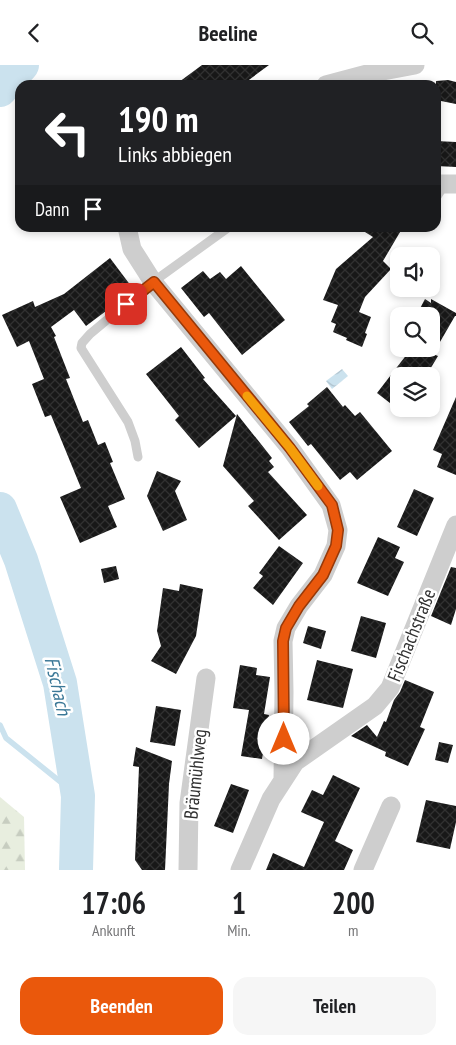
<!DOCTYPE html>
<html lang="de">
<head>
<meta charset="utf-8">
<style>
	:root { --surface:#fff; --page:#f6f6f6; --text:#202124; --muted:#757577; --accent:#ea580c }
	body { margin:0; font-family:"PT Sans Narrow",sans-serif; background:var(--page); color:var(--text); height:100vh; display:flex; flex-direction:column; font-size:19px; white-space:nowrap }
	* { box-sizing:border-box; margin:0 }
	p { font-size:16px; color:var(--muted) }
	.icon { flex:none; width:28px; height:28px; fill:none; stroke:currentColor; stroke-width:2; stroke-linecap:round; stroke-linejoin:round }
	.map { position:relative; height:805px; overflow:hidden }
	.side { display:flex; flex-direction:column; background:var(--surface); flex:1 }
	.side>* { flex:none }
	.hud { position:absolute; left:15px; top:15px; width:426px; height:152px; border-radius:15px; box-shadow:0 2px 8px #0003; background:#202124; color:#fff; overflow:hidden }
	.fabs { position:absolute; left:390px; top:182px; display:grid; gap:10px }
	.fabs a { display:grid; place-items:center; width:50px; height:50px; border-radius:10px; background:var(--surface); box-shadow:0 2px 8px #0003; font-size:25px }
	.pin { position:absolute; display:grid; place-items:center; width:42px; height:42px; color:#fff; margin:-21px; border-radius:10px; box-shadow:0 2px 8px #0006 }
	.me { position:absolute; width:55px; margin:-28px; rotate:0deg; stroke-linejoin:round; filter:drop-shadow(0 0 4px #0008) }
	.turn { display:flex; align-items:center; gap:18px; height:105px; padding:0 20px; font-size:22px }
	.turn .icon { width:65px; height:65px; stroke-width:2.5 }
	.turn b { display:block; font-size:35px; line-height:42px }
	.then { display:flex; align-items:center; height:48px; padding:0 20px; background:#0003; gap:10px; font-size:19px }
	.eta { display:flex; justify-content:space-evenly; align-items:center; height:85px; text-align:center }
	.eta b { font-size:30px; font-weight:700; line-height:35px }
	.button { display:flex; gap:10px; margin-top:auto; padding:10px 20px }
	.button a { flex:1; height:58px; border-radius:15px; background:var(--accent); color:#fff; font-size:20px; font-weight:700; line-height:58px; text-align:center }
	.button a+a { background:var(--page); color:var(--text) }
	header { display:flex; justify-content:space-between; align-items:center; height:65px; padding:0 20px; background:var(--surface); font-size:22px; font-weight:700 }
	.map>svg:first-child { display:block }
	.forest { fill:url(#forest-firs) }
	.water { fill:url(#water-waves) }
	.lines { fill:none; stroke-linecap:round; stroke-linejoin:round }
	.stream { stroke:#cbe2ee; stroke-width:5.5 }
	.river { stroke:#cbe2ee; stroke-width:34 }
	.building { fill:url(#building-cross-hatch) }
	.lane { stroke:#cecece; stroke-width:9 }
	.street { stroke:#cecece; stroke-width:19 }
	.route-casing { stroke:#983908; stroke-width:12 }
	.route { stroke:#ea580c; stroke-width:9 }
	.slow { stroke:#f59e0b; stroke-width:9 }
	.labels { text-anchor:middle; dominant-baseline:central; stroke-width:5; stroke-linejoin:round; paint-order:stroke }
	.street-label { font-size:19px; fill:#313131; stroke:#fff }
	.water-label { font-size:20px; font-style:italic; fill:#3b7897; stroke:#fff }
</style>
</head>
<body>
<header><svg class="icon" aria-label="back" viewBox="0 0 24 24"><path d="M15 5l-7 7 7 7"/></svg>Beeline<svg class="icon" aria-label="search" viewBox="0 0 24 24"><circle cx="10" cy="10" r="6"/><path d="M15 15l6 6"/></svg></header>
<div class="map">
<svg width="456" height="805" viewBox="0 0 456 805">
	<defs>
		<pattern id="forest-firs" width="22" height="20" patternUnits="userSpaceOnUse" patternTransform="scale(1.25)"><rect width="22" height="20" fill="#e8eedf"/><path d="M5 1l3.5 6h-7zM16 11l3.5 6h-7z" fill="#c7cdc0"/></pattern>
		<pattern id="water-waves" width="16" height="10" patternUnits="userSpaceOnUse" patternTransform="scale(1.25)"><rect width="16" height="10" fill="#cbe2ee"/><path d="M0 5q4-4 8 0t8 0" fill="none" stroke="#afc2cd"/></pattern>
		<pattern id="building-cross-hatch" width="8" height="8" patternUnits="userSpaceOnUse" patternTransform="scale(1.25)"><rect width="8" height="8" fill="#181818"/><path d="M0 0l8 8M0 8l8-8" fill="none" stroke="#313131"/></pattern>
	</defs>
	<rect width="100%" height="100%" fill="#fff"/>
	<!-- forest -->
	<path class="forest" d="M0 732 24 752 25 805H0Z"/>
	<!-- water -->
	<path class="water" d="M342 304 348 311 332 324 326 316Z"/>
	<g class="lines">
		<!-- stream -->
		<path class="stream" d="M0 660 6 673 78 731"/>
		<!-- river -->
		<path class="river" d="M0 25 22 0
			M0 444 21 495 60 618 78 731 76 805"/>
	</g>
	<!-- building -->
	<path class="building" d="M202 0H269L242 20H175Z
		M448 15 456 17V39L436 35V16Z
		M436 76 456 77V102L436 101Z
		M357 162H403L383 196 391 204 365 232 359 247 371 252 365 268 367 269 362 282 346 275 347 273 333 267 336 259 331 257 338 240 323 235 336 204 373 172Z
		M110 193 134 225 86 261 74 245 51 262 56 271 54 272 70 313 66 314 83 357 88 355 98 380 105 377 113 397 110 398 125 434 108 441 117 462 80 478 60 432 81 423 51 350 45 352 32 319 44 314 29 276 17 282 2 250 33 236 35 242 64 229Z
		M241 201 285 255 242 290 209 248 204 252 181 223 203 206 210 214 220 207 226 214Z
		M425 234 431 238V234L456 248V251H455L433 289 438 291 426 311H399V345L377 328 411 284H431V251H416Z
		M181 282 205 313 203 314 236 351 199 383 175 355 179 351 146 309Z
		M327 322 343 342 345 340 355 351 360 347 392 386 357 415 350 407 340 415 311 379 308 381 289 357 309 341 307 339Z
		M456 332V410L437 402 442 389 433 385Z
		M237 349 272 393 269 396 274 402 268 407 307 450 279 475 248 441 254 436 223 401Z
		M157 406 181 416 175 426 187 455 163 466 147 431Z
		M414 424 434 433 417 471 397 462Z
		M378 472 400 482 395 493 404 497 388 531 357 518Z
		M279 481 303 498 273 540 253 523 263 511 259 508Z
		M116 501 119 514 104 518 101 504Z
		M451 502 456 503V544L451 560 431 551Z
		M180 519 203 524 196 571 176 609 151 596 161 581 157 566 163 523 179 526Z
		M361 551 386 558 376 593 351 586Z
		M308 561 326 566 321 584 303 578Z
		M317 595 353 604 343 643 307 635Z
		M240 600 257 603 256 610 270 612 264 649 269 650 262 694 241 691 249 645 233 643Z
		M405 615 434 627 420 662 425 664 408 701 385 691 386 687 351 671 367 660 377 672 384 656 386 657 394 635 400 627Z
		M156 641 181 645 175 681 150 677Z
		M439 677 453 680 448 698 435 695Z
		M136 682 172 696 169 719 165 805H142L135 795 139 702 133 701Z
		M333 710 360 723 335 776 353 785 344 805H266L273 788 304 802 324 757 301 747 312 725 323 730Z
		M231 719 249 725 233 768 214 761Z
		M426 735 456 741V757L450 784 416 777Z"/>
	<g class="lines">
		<!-- lane -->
		<path class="lane" d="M436 133 445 119
			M138 392 135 376 128 357 81 283 82 278 90 269 126 239 153 217 229 162"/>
		<!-- street -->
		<path class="street" d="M326 20 367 9 415 0
			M436 119H456
			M127 162 132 184 153 217 290 383 331 440 338 465 336 481 323 510 299 541 286 563 283 576 284 627 283 715
			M188 805 189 738 206 613
			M240 805 271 734 295 697 375 641 390 623 456 460
			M363 805 391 741"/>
	</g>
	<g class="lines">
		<defs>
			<path id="route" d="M126 239 154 217 290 383 332 440 338 465 336 481 323 510 299 541 286 563 283 576 284 674"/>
		</defs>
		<!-- route casing -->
		<use href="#route" class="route-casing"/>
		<!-- route -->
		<use href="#route" class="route"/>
		<!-- slow -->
		<path class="slow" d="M247 331 290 383 318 421"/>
	</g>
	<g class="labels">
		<!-- street labels -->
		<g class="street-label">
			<text transform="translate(411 570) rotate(-68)">Fischachstraße</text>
			<text transform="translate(195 709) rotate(-84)">Bräumühlweg</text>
		</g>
		<!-- water labels -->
		<g class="water-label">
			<text transform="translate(58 621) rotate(77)">Fischach</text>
		</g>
	</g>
</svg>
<div class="fabs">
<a><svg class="icon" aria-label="sound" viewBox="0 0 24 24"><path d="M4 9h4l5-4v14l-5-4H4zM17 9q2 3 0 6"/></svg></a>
<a><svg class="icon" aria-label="search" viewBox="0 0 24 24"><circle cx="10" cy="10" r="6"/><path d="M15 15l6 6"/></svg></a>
<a><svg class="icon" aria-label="layers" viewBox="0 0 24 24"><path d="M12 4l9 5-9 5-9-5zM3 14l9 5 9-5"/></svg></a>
</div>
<div class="pin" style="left:126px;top:239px;background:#d93025"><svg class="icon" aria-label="arrive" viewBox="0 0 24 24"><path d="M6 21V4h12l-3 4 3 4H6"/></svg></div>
<svg class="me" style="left:284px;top:674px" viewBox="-20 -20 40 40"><circle r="19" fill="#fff"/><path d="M0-13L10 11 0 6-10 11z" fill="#ea580c"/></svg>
<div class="hud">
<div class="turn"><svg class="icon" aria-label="left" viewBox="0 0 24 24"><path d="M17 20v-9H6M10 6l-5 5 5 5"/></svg><div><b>190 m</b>Links abbiegen</div></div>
<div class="then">Dann<svg class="icon" aria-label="arrive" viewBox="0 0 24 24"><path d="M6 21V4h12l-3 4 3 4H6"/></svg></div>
</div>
</div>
<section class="side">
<div class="eta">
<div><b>17:06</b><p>Ankunft</p></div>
<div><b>1</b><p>Min.</p></div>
<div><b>200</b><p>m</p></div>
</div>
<div class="button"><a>Beenden</a><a>Teilen</a></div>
</section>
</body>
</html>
